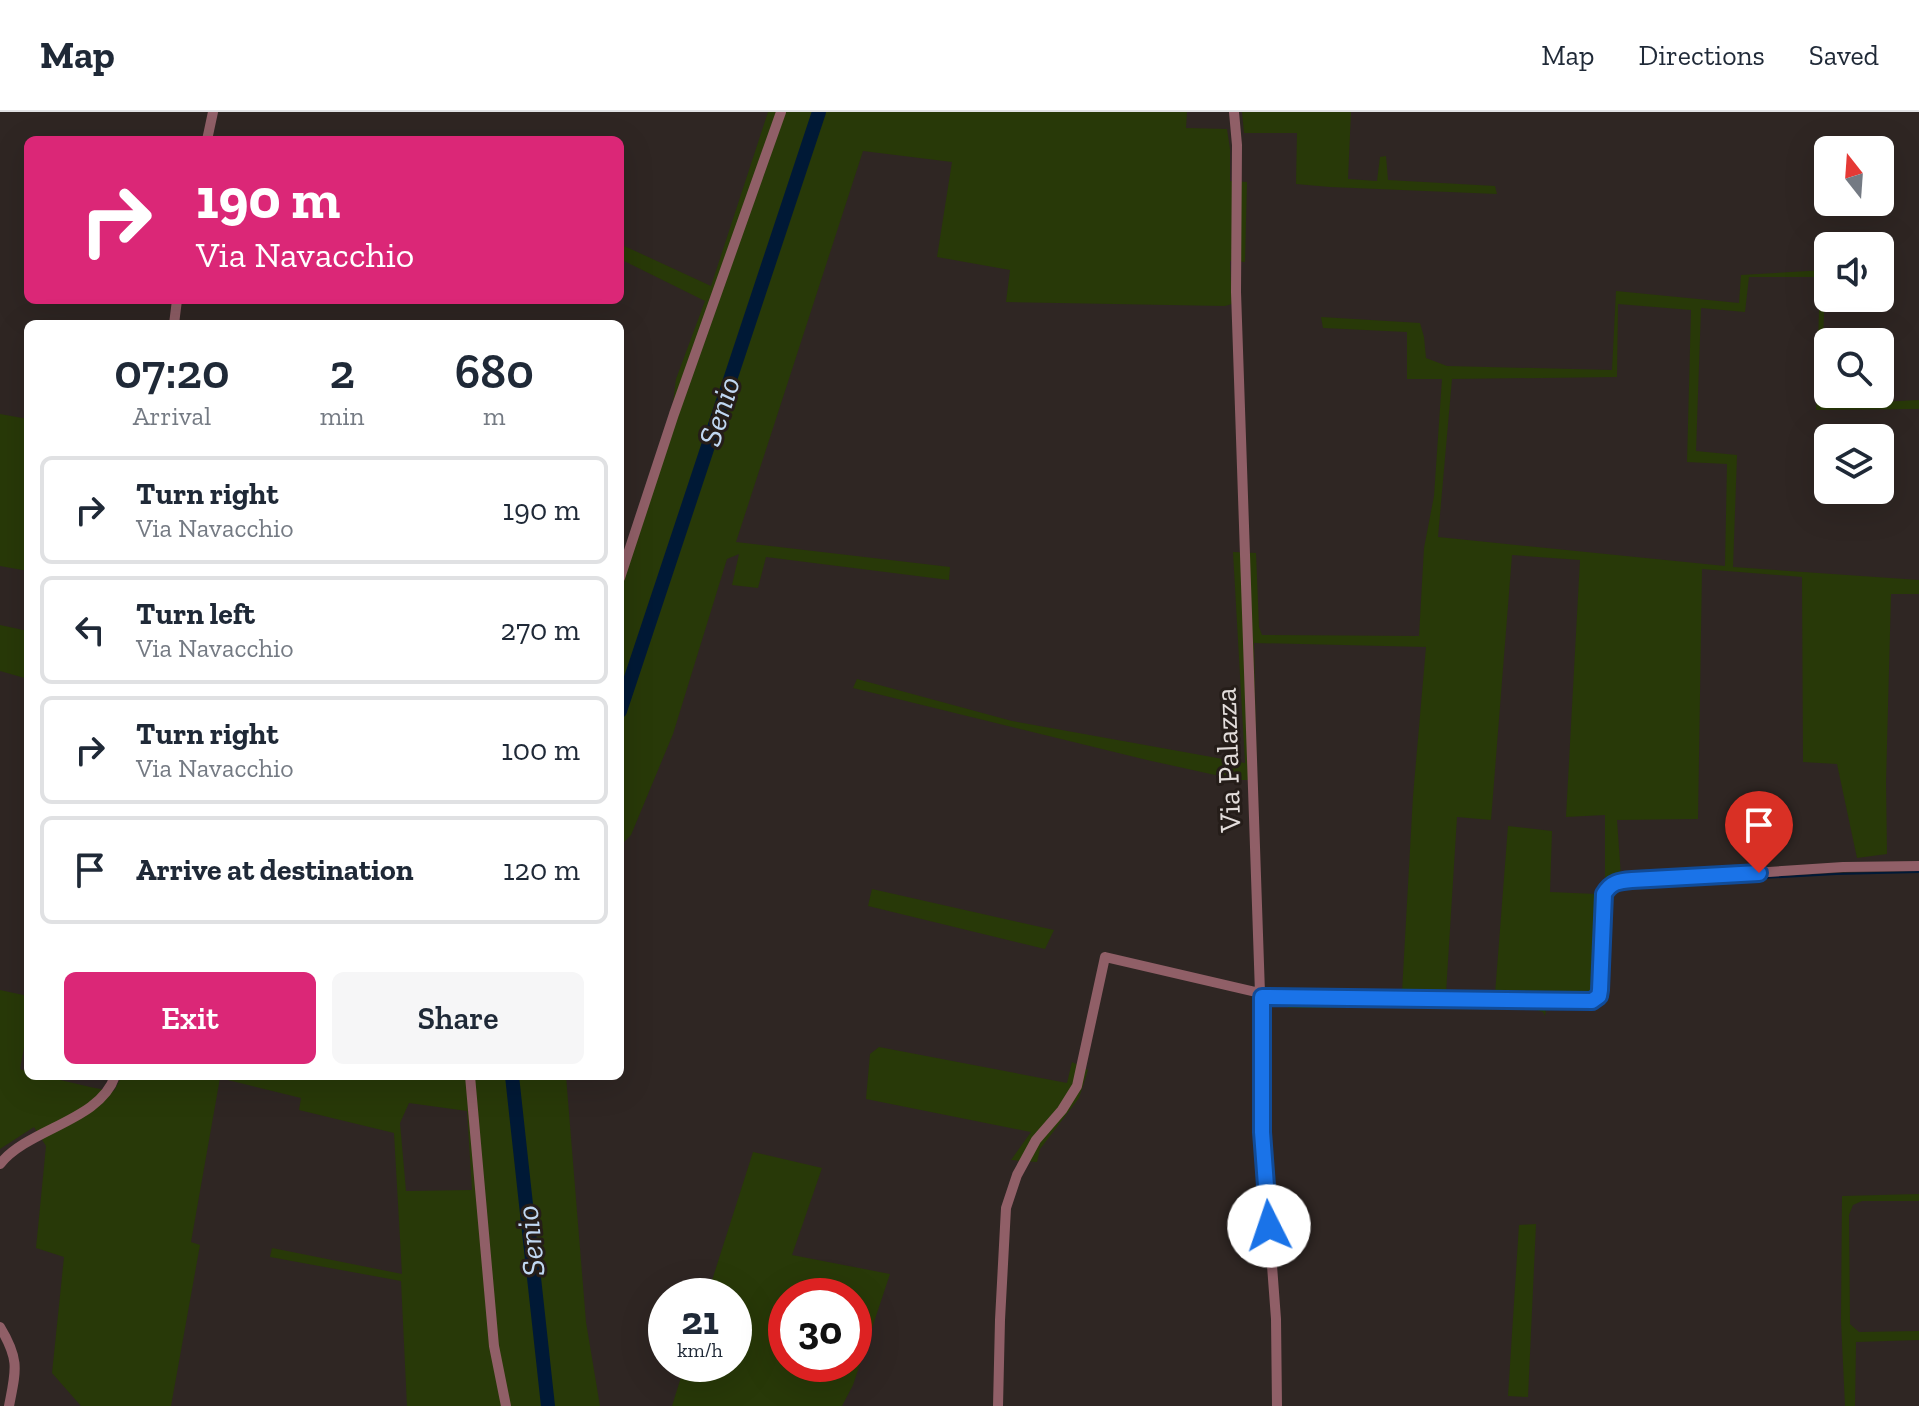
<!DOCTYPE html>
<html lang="en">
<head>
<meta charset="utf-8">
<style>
	:root { --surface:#fff; --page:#f6f6f7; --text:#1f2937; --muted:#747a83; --line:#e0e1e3; --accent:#db2777 }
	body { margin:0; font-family:"Zilla Slab",serif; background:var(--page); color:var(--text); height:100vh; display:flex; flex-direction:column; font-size:30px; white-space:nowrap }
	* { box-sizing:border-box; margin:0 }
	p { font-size:26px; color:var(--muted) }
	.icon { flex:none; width:44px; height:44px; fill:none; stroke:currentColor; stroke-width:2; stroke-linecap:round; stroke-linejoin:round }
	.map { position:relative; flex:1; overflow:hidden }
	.side { position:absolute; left:24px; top:208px; width:600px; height:760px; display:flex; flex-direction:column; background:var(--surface); border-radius:12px; box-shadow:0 8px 32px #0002 }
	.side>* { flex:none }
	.top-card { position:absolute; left:24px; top:24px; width:600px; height:168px; border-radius:12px; box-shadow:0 8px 32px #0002; background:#db2777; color:#fff; overflow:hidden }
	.needle { width:52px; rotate:343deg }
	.buttons { position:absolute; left:1814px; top:24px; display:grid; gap:16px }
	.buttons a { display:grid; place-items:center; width:80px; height:80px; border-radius:12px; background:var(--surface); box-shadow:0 8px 32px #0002; font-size:40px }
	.speed { position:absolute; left:648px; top:1166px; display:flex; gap:16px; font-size:40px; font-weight:700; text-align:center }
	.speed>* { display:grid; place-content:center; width:104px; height:104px; border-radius:50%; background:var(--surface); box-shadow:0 8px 32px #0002; line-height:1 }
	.speed small { font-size:20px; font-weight:400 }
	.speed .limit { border:12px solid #d22; background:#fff; color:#111 }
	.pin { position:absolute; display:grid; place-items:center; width:68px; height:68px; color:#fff; margin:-82px -34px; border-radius:50% 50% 50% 0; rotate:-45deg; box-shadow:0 0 8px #0007 }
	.pin .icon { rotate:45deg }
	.me { position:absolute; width:88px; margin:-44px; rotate:356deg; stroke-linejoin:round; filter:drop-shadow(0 0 6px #0008) }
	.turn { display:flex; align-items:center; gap:28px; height:168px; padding:0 40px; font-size:36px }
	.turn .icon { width:104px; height:104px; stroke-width:2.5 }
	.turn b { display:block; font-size:56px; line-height:68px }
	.eta { display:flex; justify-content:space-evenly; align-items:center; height:136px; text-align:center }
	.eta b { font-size:48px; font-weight:600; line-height:56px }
	.button { display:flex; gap:16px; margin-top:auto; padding:16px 40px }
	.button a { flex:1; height:92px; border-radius:12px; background:var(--accent); color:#fff; font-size:32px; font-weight:600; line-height:92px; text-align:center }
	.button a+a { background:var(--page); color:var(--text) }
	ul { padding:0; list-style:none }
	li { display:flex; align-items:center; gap:24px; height:108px; margin:0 16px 12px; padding:0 24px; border:4px solid var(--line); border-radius:12px }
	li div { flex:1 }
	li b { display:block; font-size:30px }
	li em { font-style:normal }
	header { display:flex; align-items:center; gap:48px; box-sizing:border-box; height:112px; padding:0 40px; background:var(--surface); border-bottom:2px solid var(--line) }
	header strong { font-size:38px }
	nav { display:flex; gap:44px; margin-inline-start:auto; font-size:28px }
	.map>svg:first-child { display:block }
	.green { fill:#283908; fill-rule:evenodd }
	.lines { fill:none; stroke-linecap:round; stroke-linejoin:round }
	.stream { stroke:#001936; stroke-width:2 }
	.river { stroke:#001936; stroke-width:14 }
	.minor { stroke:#905f67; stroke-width:10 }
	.route-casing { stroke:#114b97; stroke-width:20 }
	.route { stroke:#1a73e8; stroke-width:14 }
	.labels { text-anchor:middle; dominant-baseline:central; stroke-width:6; stroke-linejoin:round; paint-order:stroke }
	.street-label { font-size:30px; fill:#e3dddb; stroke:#251d19 }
	.water-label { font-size:32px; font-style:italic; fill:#c0d7f2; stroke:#251d19 }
</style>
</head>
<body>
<header>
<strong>Map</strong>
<nav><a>Map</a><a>Directions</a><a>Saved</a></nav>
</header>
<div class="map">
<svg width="1919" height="1294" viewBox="0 0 1919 1294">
	<rect width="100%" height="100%" fill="#2f2623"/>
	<!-- green -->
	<path class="green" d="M768 0H1187L1186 16 1227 17 1230 37V69L1247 70 1245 150 1230 149 1232 192 1225 194 1006 190 1010 158 937 145 952 50 863 39 736 430 950 455 949 468 766 445 758 476 732 473 739 442 727 447 673 622 631 723 620 734V460L672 299 676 267 705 189 620 147V132L711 174Z
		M1242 0H1351L1348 67 1377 69 1380 45 1386 44 1388 68 1495 74 1497 82 1330 75 1296 72 1297 21H1244Z
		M1826 158 1820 293 1919 288V297L1816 298 1820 165H1749L1745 200 1701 196 1696 339 1737 343 1733 455 1919 468V482H1891L1886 670 1887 742 1857 746 1837 652 1803 650 1802 465 1702 457 1698 707 1617 708 1621 764 1605 767V703L1566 705 1580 448 1512 443 1491 708 1457 705 1446 881 1495 882 1508 714 1552 719 1550 780 1596 782 1595 874C1584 887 1564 883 1548 883L1545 904 1543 900 1534 897 1503 896H1288L1292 875 1300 880H1402L1413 684 1426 535 1254 531 1257 668H1238L1147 648 853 576 857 567 1012 609 1245 651 1233 440 1256 441 1259 515 1262 523 1419 524 1424 436 1434 384 1442 267H1407V220L1323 216 1321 205 1420 211 1424 225 1426 246 1447 254 1612 258 1616 179 1739 191 1741 163ZM1618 192 1691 198 1687 350 1727 352 1725 454 1438 425 1452 267 1617 265Z
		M0 302 28 307V459L0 454Z
		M0 513 28 519V567L0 559Z
		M872 777 1054 818 1045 837 868 794Z
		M0 878 28 884V914L20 957 28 960V964C57 964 85 976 114 979L122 964H566L586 1210 600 1294H407L401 1169 270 1145 272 1136 402 1162 394 1021 299 998 301 986 220 966 191 1130 200 1133 171 1294H81L52 1261 64 1145 36 1136 46 1034 34 1015 0 1037ZM409 991 467 999 472 1078 406 1079 400 1011Z
		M879 935 1067 971 1072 950 1088 958 1079 986 1040 1037 1037 1050 1011 1048 1031 1020 866 987 870 942Z
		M753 1040 822 1056 792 1143 890 1162 853 1273 842 1294H672L685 1252H734V1184H707ZM854 1184V1252H786V1184Z
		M1919 1082V1089H1862L1853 1093 1849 1103 1850 1212 1859 1220 1919 1219V1228L1856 1230 1855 1294H1845L1841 1208 1842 1084Z
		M1536 1112 1528 1285 1508 1284 1519 1113Z"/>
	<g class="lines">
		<!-- stream -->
		<path class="stream" d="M1673 771 1836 762 1919 760
			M1603 885 1605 884V869
			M1269 891 1412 892"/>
		<!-- river -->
		<path class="river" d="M620 599 819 0
			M512 964 548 1294"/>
		<!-- minor -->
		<path class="minor" d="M1234 0 1237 33 1236 180 1260 881 1262 885V1020L1276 1207 1277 1294
			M207 28 213 0
			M174 212 177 188
			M620 466 674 302 781 0
			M1262 885 1592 889 1599 884 1600 878 1604 782 1608 774 1615 770 1843 755 1919 754
			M470 964 494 1234 506 1294
			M0 1052C29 1016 100 1009 115 964
			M0 1215C20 1248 16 1258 9 1294
			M998 1294 1000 1208 1006 1096 1017 1063 1036 1028 1062 998 1077 974 1105 845 1260 881"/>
	</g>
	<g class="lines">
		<defs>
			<path id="route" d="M1269 1114 1262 1020V885L1592 889 1599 884 1600 878 1604 782C1611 770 1619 769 1632 768L1759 761"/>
		</defs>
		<!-- route casing -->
		<use href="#route" class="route-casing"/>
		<!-- route -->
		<use href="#route" class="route"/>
	</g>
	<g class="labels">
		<!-- street labels -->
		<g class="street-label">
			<text transform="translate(1228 648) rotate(-92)">Via Palazza</text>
		</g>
		<!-- water labels -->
		<g class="water-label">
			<text transform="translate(719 299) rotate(-72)">Senio</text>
			<text transform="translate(530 1129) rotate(-96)">Senio</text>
		</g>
	</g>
</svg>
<div class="buttons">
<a><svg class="needle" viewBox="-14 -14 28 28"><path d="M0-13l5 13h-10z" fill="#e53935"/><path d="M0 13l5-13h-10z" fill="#747a83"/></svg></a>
<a><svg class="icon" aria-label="sound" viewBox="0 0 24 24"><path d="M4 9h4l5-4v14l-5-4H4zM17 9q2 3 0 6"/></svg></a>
<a><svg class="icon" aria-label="search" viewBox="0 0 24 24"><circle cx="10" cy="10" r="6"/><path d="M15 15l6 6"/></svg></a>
<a><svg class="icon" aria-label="layers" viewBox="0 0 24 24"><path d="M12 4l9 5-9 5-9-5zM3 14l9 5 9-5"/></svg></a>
</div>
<div class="speed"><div>21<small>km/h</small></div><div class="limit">30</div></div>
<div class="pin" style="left:1759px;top:761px;background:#d93025"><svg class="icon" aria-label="arrive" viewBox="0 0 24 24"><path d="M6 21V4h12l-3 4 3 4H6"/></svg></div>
<svg class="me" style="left:1269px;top:1114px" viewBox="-20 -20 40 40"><circle r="19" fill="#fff"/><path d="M0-13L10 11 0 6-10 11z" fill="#1a73e8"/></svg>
<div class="top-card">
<div class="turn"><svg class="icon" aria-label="right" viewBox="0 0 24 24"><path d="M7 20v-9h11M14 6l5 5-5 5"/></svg><div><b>190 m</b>Via Navacchio</div></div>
</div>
<section class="side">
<div class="eta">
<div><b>07:20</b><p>Arrival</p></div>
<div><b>2</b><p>min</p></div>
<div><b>680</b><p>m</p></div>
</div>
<ul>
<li><svg class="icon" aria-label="right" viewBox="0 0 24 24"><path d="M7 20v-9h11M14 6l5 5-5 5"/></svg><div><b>Turn right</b><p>Via Navacchio</p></div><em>190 m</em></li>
<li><svg class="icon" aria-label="left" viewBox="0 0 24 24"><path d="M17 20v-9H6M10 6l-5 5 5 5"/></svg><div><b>Turn left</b><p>Via Navacchio</p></div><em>270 m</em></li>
<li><svg class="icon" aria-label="right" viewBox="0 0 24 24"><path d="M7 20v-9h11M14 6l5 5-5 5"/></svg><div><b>Turn right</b><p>Via Navacchio</p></div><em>100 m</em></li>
<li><svg class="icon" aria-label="arrive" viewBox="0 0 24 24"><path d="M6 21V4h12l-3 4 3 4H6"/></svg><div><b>Arrive at destination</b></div><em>120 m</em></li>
</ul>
<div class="button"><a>Exit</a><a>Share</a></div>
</section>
</div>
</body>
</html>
